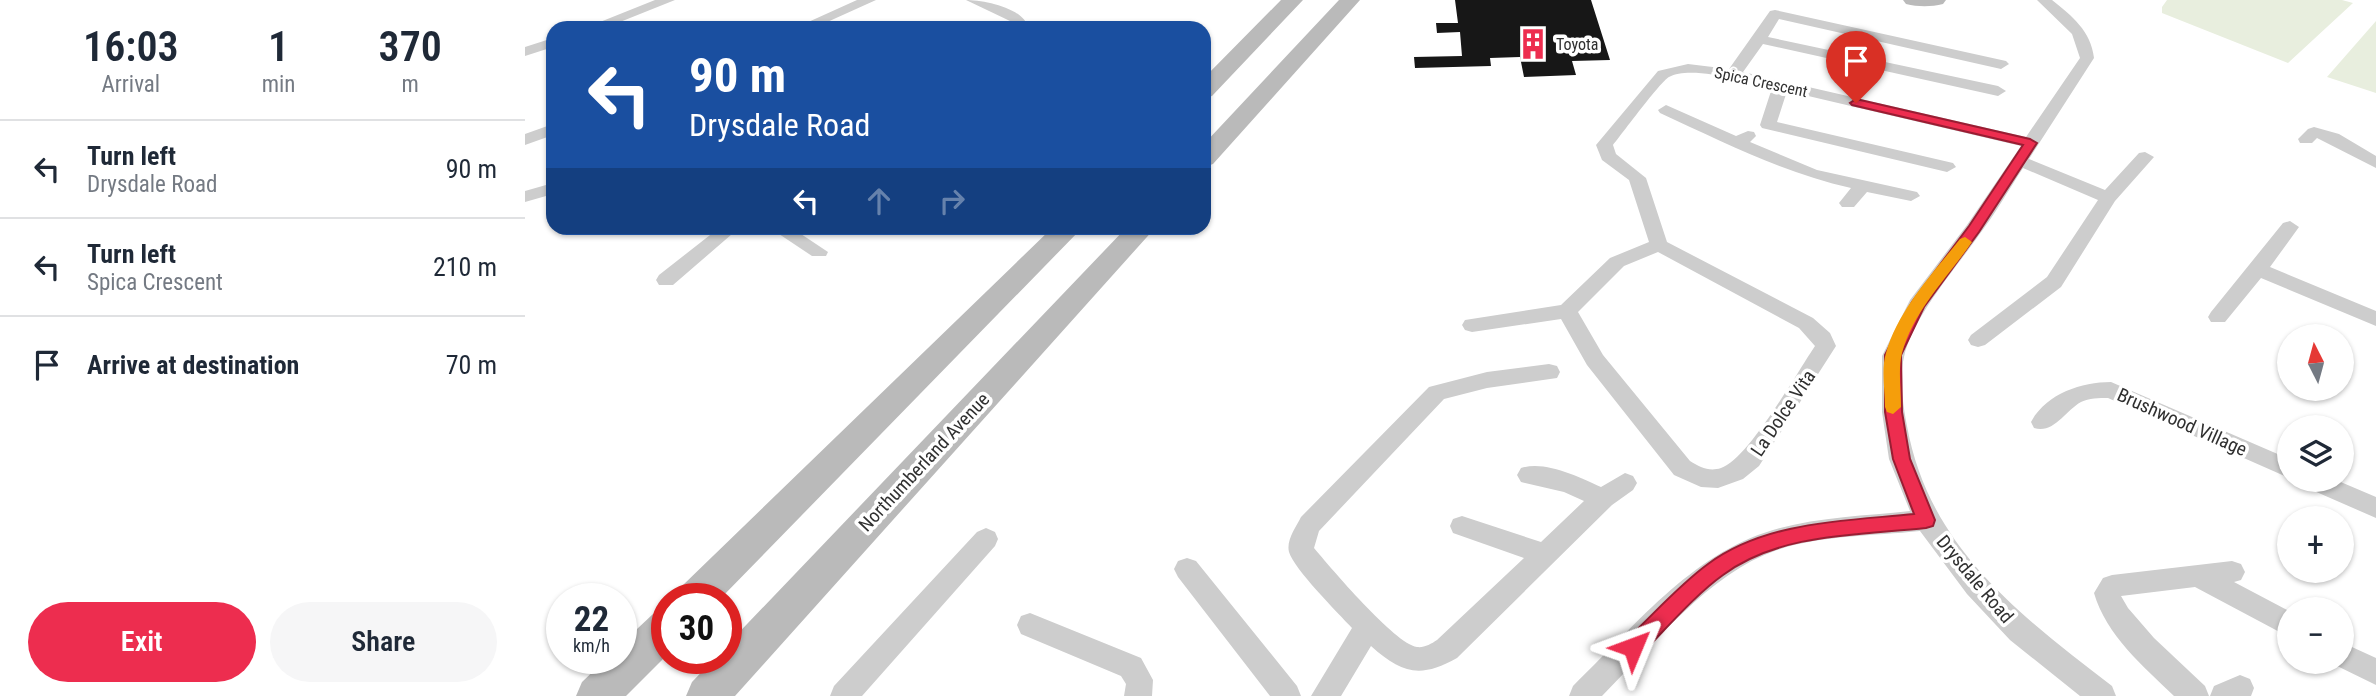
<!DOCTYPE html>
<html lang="en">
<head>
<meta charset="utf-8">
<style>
	:root { --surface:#fff; --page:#f6f6f7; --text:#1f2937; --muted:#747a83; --line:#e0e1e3; --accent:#ed2d4f }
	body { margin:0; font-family:"Roboto Condensed",sans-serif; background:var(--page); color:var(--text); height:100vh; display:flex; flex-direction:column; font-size:26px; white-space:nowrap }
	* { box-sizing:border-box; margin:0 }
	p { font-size:23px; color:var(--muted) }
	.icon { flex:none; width:38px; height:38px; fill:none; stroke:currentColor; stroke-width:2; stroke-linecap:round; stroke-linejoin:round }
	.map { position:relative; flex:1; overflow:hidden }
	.panel { display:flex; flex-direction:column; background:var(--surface); width:525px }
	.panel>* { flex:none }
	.top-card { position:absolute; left:21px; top:21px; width:665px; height:214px; border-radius:21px; box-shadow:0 2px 5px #0004; background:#1a4fa0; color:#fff; overflow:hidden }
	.needle { width:46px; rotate:354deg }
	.buttons { position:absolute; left:1752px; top:324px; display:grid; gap:14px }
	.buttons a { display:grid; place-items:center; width:77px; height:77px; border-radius:50%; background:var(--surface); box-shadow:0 2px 5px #0004; font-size:35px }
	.speed { position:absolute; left:21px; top:583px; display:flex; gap:14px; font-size:35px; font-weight:700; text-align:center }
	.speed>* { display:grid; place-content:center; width:91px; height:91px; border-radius:50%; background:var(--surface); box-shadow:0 2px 5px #0004; line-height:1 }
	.speed small { font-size:18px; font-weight:400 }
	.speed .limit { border:10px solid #d22; background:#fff; color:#111 }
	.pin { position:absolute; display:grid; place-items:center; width:60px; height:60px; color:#fff; margin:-72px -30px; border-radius:50% 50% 50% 0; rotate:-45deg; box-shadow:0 0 7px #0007 }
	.pin .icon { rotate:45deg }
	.me { position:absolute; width:77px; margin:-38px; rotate:46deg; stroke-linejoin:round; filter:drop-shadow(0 0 5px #0008) }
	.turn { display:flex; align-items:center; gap:24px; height:147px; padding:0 28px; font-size:32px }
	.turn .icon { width:91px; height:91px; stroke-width:2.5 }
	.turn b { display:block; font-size:49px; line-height:60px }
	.lanes { display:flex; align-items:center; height:66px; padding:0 28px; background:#0003; justify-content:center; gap:35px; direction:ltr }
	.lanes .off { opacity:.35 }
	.eta { display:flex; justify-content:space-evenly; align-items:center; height:119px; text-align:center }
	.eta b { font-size:42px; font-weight:600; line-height:49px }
	.button { display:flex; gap:14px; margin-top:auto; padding:14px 28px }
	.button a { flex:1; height:80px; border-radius:42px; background:var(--accent); color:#fff; font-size:28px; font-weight:600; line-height:80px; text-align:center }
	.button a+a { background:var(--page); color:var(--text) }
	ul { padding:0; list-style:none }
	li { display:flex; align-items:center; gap:21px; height:98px; padding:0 28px; border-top:2px solid var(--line) }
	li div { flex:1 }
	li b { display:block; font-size:26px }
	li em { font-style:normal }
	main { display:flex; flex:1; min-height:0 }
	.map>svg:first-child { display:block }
	.green { fill:#e8eede }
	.building { fill:#171717 }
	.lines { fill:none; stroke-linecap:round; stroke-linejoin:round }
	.street { fill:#cdcdcd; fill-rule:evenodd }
	.secondary { fill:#bababa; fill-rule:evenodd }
	.route { fill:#ed2d4f; stroke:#9a1d33; stroke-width:2 }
	.slow { fill:#f59e0b }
	.labels { text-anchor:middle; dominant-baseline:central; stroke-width:7; stroke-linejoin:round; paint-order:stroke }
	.far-poi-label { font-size:16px; fill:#303030; stroke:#fff; text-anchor:start }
	.far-street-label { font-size:16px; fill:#303030; stroke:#fff }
	.street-label { font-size:19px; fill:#303030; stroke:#fff }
</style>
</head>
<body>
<main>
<section class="panel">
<div class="eta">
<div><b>16:03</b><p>Arrival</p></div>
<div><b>1</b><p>min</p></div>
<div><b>370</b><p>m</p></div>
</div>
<ul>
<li><svg class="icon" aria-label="left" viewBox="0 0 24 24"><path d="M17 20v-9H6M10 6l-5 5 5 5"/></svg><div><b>Turn left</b><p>Drysdale Road</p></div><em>90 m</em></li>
<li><svg class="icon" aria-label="left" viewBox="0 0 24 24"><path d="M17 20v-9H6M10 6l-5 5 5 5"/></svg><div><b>Turn left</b><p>Spica Crescent</p></div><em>210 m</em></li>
<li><svg class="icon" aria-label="arrive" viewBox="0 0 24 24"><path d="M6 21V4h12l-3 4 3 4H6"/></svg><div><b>Arrive at destination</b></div><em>70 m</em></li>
</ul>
<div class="button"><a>Exit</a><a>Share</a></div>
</section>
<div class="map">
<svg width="1851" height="696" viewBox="0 0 1851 696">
	<rect width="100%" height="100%" fill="#fff"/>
	<!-- green -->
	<path class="green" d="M1642 0H1817L1828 3 1763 63 1637 13V7Z
		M1851 21V93L1802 77Z"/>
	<!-- building -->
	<path class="building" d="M930 0H1066L1085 60 1047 61 1051 75 999 77 995 57 965 58 966 66 890 68 889 57 937 56 935 32 912 33 911 23H933Z"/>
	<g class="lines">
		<!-- street -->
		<path class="street" d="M130 0H150L80 28H60Z
			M332 0H351L289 28H270Z
			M441 0C458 0 500 8 503 28H489L485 21Z
			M1512 0H1527C1547 16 1566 31 1569 58L1504 159 1580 190 1614 153 1620 152 1629 157 1590 201 1536 287 1460 345 1453 347 1446 345 1443 340 1446 335 1522 277 1573 200 1498 168C1483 191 1470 214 1454 235 1431 268 1387 318 1379 357 1374 378 1378 405 1382 426 1404 548 1495 615 1587 686L1591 696H1555L1485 640 1442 594 1395 531C1348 536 1297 535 1252 550 1184 573 1127 646 1077 696H1044L1048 686C1107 629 1166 554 1248 530 1292 517 1339 516 1385 511L1364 459 1357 412V356L1385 300 1442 225 1496 146 1262 91 1252 122 1428 163 1431 167 1422 172 1237 128 1235 125 1247 88C1223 82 1166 65 1144 77 1135 82 1097 134 1088 145L1091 154 1121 178 1142 242 1288 318 1305 333 1311 346 1234 466 1218 479 1193 488 1176 487 1149 475 1062 365 1036 319 947 332 940 330 937 325 940 320 1036 305 1085 258 1124 242 1104 180 1077 160 1071 145 1133 71 1163 64 1204 69 1245 11 1250 10 1481 61 1484 64 1476 69 1254 19 1243 37 1473 86 1481 91 1473 96 1238 44 1218 72 1501 137 1555 58 1547 34ZM1133 252 1274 328 1290 346C1273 371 1222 461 1196 468 1184 472 1175 467 1165 461L1078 355 1053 312 1099 266Z
			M28 38V47L0 56V47Z
			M1141 105 1211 136 1223 131 1229 132 1231 136 1225 142 1292 170 1392 192 1395 196 1386 201 1342 192 1329 207H1317L1314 203 1326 188C1259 173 1198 142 1135 113L1133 110Z
			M28 124V135L0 145V134Z
			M1789 127 1814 134 1851 156V168L1792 138 1787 143H1775L1773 139 1783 129Z
			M28 183V194L0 202V191Z
			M1765 221 1774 227 1745 267 1851 311V326L1736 278 1700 322H1686L1683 317 1686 312 1758 223Z
			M194 228H214L148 285H134L131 280 134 275Z
			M245 228H267L303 252 301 256H287Z
			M1024 364 1032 366 1035 372 1032 378 962 388 919 399 794 531 789 548C805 567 870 644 892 647 899 648 906 644 912 640L999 558 928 533 925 526 928 519 937 516 1016 542 1059 501 1039 492 996 482 992 475 996 468C1020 460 1054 477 1076 487L1100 473 1108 476 1112 483 1108 490 1087 505 932 658C895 679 876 673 846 646L816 696H786L827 628C813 613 769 569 764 552 761 540 771 527 776 517L904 387 962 372Z
			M1586 382 1764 459V478L1583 398C1574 398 1564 398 1556 402 1540 411 1529 434 1509 428L1506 422C1521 394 1556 382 1586 382Z
			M1776 480H1811L1851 497V518L1780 487Z
			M461 528 470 532 473 539 470 546 337 696H305L309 686 452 532Z
			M662 558 671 561 772 686 776 696H745L653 577 649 569 653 561Z
			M1707 561 1716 564 1720 572 1716 580 1709 582 1764 611V637L1670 587 1596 596 1603 608 1629 638 1680 686 1684 696H1649C1619 667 1581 635 1569 593L1578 578 1587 575Z
			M505 613 616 658 628 680 627 696H599L601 684 596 676 496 634 492 625 496 616Z
			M1816 642 1851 658V685L1806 663 1816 662Z
			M1715 675 1725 679 1729 688 1726 696H1685L1689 686Z"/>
		<!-- secondary -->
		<path class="secondary" d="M756 0H778L687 96 679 98V78Z
			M814 0H835L688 164 679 167V144Z
			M1378 0H1421L1418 4C1406 7 1393 7 1381 4Z
			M527 228H557L196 598H152L157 586Z
			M601 228H630L210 696H161L167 682 190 658H201V646Z
			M142 609V655L101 696H51L57 682 82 658H96V644L128 614Z"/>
	</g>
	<!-- route -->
	<path class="route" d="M1331 99 1505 139 1512 143 1454 232 1399 307 1376 355 1377 412 1385 459 1410 520 1408 526 1401 528C1334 535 1254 533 1198 575 1170 595 1141 629 1116 654L1108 656 1101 654 1098 647 1101 640C1128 615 1154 585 1183 564 1241 521 1321 521 1389 514L1368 459 1360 412V355L1387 302 1444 226 1498 145 1327 105 1325 103Z"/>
	<!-- slow -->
	<path class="slow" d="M1440 237 1447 242C1423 277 1389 310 1377 353 1373 369 1376 390 1376 407L1368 414 1362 412 1360 407C1360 390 1356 369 1361 353 1373 310 1408 273 1435 239Z"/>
	<!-- icons -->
	<defs>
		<symbol id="building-bare" viewBox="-9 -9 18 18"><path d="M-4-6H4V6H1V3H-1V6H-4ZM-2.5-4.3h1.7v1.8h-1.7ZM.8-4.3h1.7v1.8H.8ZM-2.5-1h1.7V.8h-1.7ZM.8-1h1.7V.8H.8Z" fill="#ed2d4f" stroke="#fff" stroke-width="2.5" paint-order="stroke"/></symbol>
	</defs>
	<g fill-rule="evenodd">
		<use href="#building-bare" x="986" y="22" width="44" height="44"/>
	</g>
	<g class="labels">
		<!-- far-poi labels -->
		<g class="far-poi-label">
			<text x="1031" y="44">Toyota</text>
		</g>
		<!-- far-street labels -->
		<g class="far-street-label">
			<text transform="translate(1236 82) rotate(12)">Spica Crescent</text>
		</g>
		<!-- street labels -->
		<g class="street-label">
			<text transform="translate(1258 413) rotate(-56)">La Dolce Vita</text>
			<text transform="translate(1657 422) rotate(24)">Brushwood Village</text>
			<text transform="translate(399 462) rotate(-47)">Northumberland Avenue</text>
			<text transform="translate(1450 579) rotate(50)">Drysdale Road</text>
		</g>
	</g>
</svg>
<div class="buttons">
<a><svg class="needle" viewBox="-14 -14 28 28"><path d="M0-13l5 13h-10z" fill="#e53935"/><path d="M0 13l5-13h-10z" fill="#747a83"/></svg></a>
<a><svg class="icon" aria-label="layers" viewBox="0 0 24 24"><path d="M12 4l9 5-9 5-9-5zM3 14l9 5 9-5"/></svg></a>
<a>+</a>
<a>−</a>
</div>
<div class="speed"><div>22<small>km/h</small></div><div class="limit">30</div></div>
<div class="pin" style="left:1331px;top:103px;background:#d93025"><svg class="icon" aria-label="arrive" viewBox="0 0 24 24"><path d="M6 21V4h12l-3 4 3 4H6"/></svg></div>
<svg class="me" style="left:1108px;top:647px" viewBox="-20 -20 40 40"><path d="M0-17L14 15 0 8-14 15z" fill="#ed2d4f" stroke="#fff" stroke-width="4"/></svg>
<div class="top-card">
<div class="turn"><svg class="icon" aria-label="left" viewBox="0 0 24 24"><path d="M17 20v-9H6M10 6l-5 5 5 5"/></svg><div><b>90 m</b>Drysdale Road</div></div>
<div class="lanes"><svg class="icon" aria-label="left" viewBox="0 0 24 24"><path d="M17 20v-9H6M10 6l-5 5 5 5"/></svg><svg class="icon off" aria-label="ahead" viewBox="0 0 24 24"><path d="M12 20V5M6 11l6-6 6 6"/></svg><svg class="icon off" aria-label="right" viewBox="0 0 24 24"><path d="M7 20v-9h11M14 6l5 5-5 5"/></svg></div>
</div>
</div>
</main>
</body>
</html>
